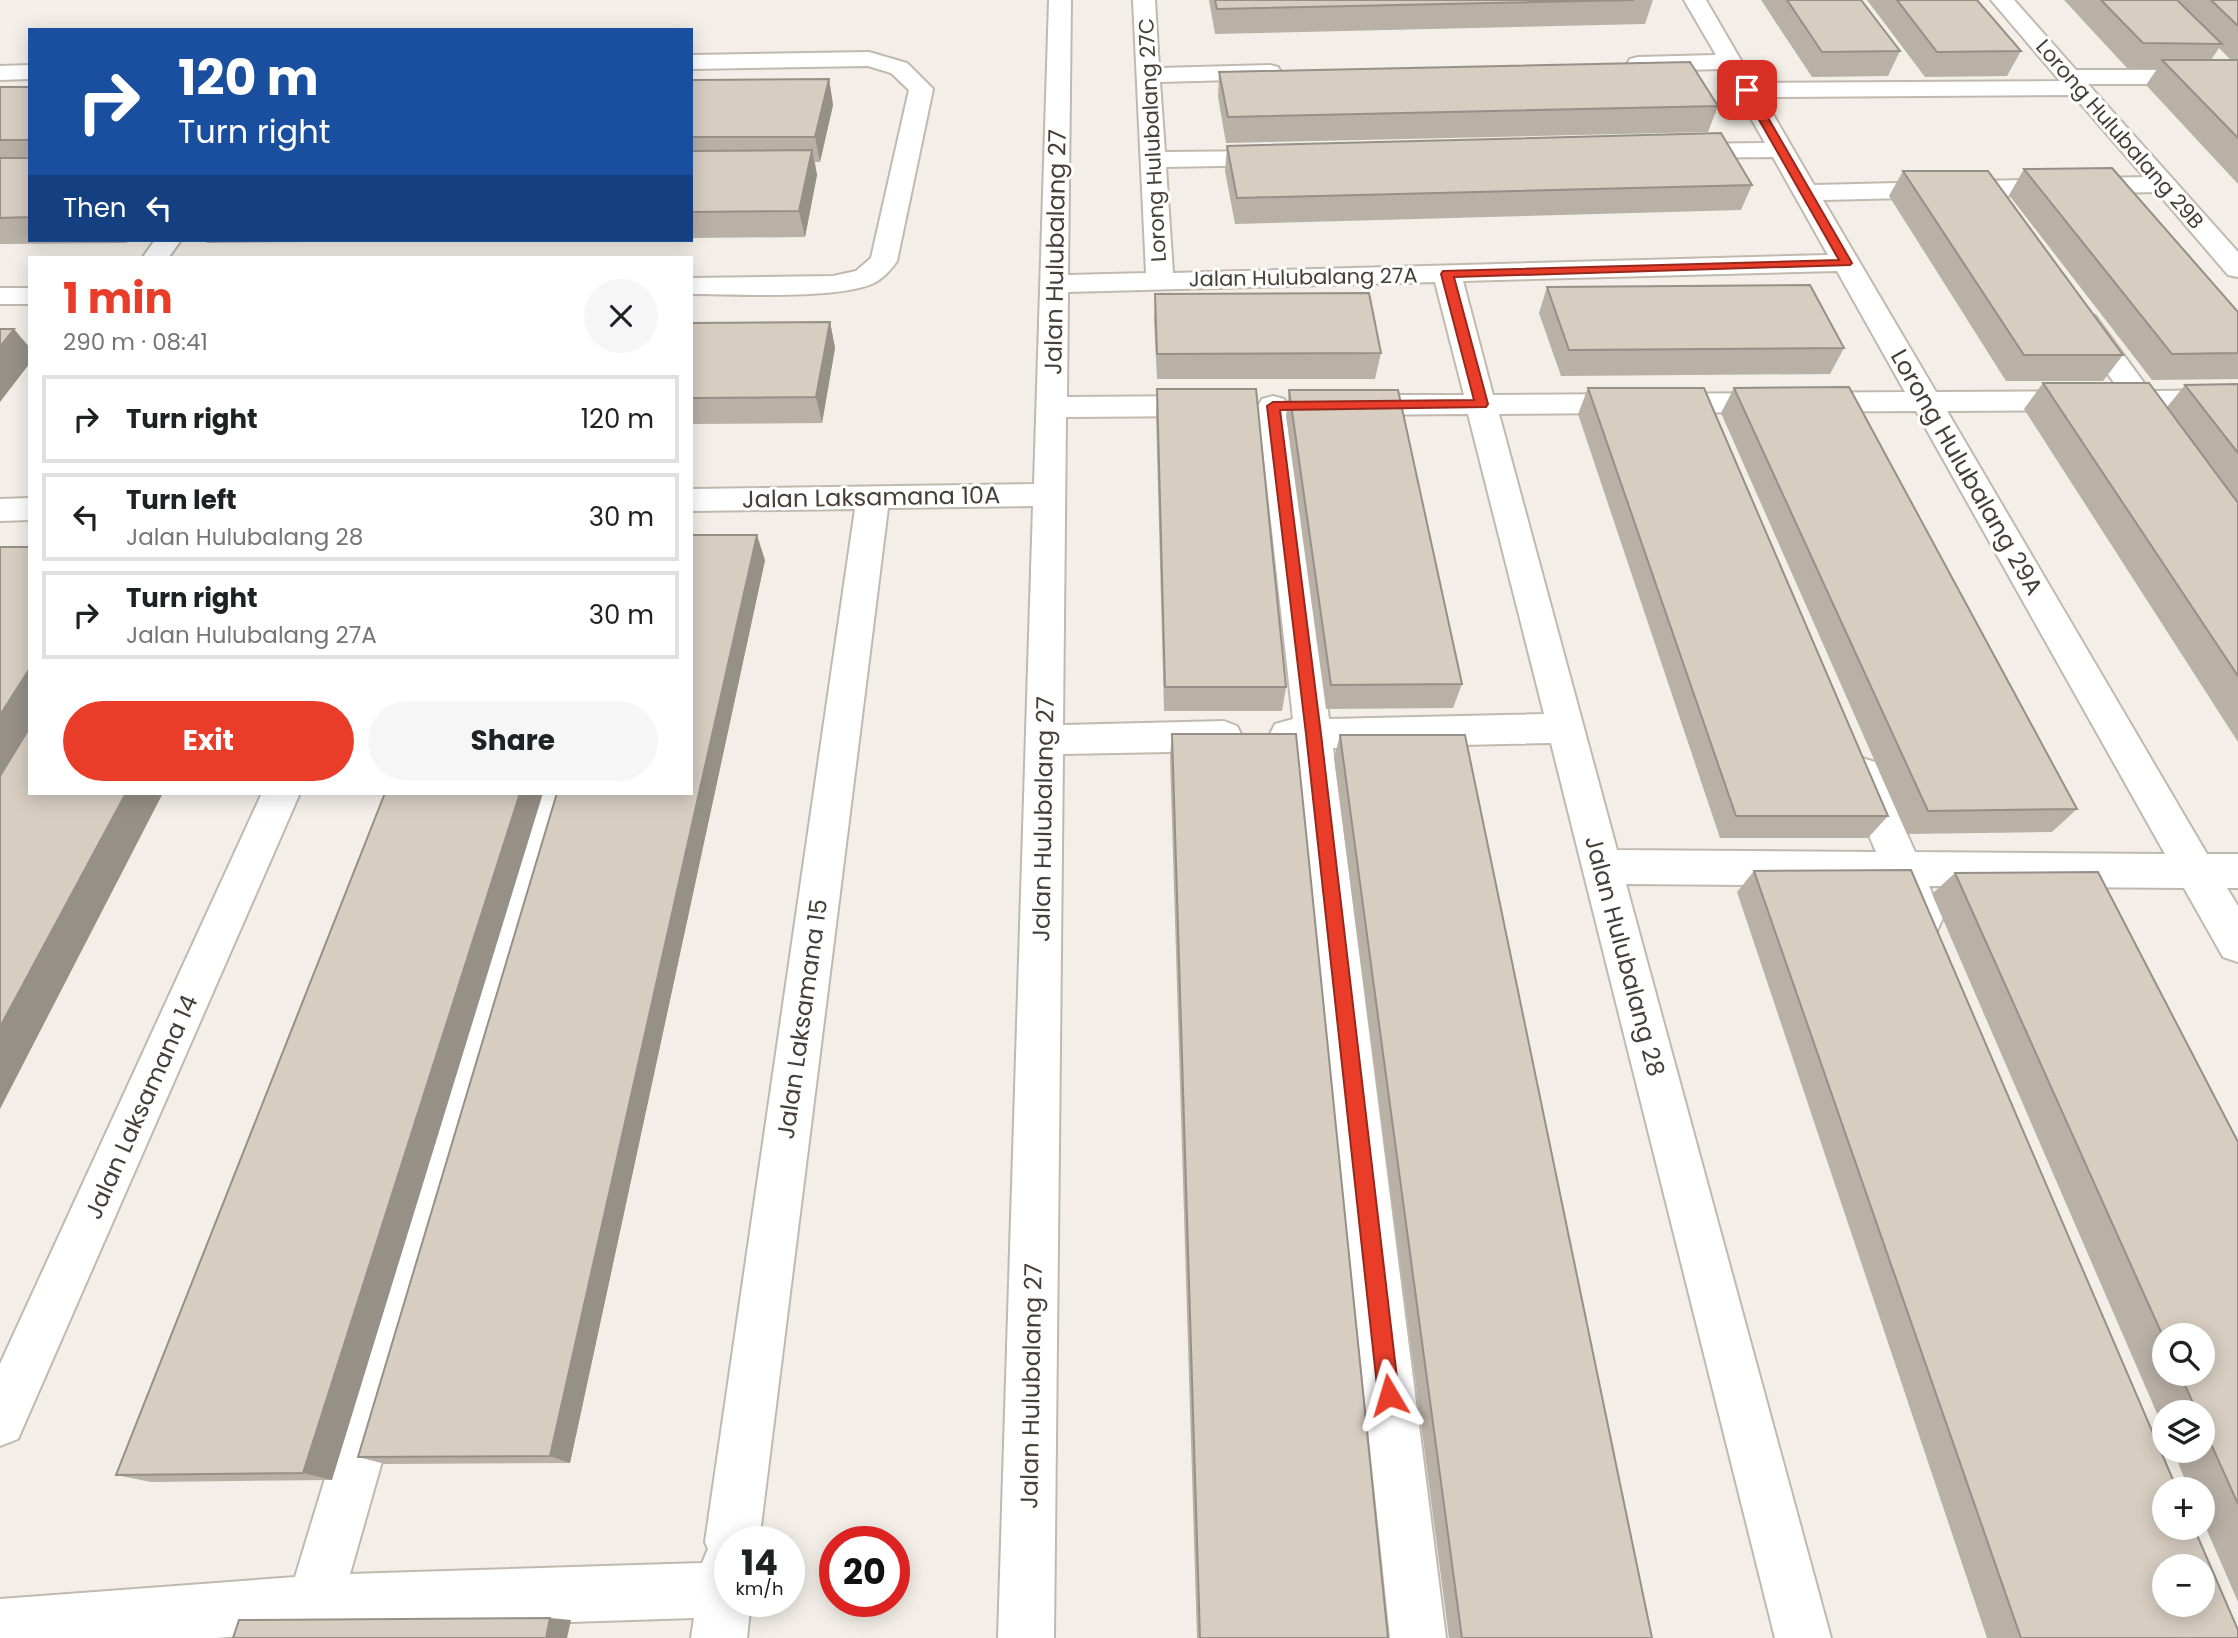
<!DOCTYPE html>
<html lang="en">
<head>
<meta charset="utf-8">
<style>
	:root { --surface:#fff; --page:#f6f6f6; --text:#202124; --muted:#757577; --line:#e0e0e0; --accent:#e93d29 }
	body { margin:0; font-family:Poppins,sans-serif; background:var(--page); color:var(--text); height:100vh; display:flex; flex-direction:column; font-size:26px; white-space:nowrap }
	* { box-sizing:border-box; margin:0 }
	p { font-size:23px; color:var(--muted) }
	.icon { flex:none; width:38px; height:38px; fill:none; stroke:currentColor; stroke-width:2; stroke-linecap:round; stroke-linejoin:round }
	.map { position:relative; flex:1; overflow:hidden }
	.details { position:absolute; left:28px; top:256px; width:665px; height:539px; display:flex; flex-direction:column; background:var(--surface); border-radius:0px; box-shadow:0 4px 18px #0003 }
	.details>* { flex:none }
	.banner { position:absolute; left:28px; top:28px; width:665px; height:214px; border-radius:0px; box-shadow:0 4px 18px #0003; background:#1a4fa0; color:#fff; overflow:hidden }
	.tools { position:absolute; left:2152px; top:1323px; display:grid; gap:14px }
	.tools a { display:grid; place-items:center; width:63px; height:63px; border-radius:50%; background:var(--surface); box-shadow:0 4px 18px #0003; font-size:35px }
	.speed { position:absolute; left:714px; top:1526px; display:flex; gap:14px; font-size:35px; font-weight:700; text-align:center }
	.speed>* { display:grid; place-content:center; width:91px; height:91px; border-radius:50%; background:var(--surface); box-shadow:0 4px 18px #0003; line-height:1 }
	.speed small { font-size:18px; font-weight:400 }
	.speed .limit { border:10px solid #d22; background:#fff; color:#111 }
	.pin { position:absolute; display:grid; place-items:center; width:60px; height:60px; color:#fff; margin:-30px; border-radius:14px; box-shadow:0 4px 10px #0006 }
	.me { position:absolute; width:77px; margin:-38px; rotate:353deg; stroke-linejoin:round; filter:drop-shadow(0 0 5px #0008) }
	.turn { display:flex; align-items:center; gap:24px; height:147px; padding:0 35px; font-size:32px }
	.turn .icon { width:91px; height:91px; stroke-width:2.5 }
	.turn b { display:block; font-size:49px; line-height:60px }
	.then { display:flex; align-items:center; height:66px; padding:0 35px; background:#0003; gap:14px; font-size:26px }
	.round { display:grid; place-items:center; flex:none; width:74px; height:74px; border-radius:37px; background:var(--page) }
	.summary { display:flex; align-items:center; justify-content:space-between; height:119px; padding:0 35px }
	h1 { font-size:42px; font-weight:700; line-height:52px; color:var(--accent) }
	.action { display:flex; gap:14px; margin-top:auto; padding:14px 35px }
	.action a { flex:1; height:80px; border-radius:42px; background:var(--accent); color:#fff; font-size:28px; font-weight:700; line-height:80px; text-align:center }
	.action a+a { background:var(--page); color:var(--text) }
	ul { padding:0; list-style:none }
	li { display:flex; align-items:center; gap:21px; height:88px; margin:0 14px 10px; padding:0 21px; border:4px solid var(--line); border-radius:0px }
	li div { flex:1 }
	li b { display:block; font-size:26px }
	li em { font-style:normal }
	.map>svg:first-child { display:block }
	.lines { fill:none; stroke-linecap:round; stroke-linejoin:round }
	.minor-casing { stroke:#c1b9ae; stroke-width:4 }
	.minor { fill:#fff; fill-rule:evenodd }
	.wall { fill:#b9b0a6; fill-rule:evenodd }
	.shaded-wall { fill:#969087 }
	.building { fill:#d7cdc1; stroke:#969087; stroke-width:2; fill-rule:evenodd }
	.route { fill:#e93d29; stroke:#97281b; stroke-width:2 }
	.labels { text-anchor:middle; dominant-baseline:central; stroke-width:6; stroke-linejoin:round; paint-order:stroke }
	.far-street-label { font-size:21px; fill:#463f37; stroke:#fff }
	.street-label { font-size:24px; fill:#463f37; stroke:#fff }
</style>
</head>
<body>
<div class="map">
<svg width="2238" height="1638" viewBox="0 0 2238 1638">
	<rect width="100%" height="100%" fill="#f3efe8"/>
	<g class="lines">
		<defs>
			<path id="minor" d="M1049 0H1071L1068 275 1146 273 1133 0H1155L1159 68 1270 65 1278 67 1281 72 1278 77 1270 79 1160 82 1165 152 1277 151 1286 153 1289 158 1286 163 1277 165 1166 167 1173 273 1828 255 1773 157 1680 158 1671 156 1668 151 1671 146 1680 144 1765 143 1723 69 1638 71 1630 69 1627 64 1630 59 1638 57 1716 55 1684 0H1706L1754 83 2060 81 1991 0H2014L2076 70H2238V84H2088L2238 252V277L2228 275 2157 192 1823 200 1936 392 2120 391 2071 322 2075 316 2085 313 2095 316 2150 391 2238 390V410H2164L2167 415 2163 422C2147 426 2142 423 2133 410L1947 411 2207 854H2238V888H2227L2238 906V962L2223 957 2184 888 1929 886 1943 918 1937 931 1923 936 1909 931 1889 886 1626 884 1831 1638H1775L1551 743 1333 748 1446 1638H1390L1296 748 1275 744 1270 734 1275 724 1293 719 1258 406 1262 399 1273 396 1284 399 1288 406 1329 719 1544 714 1468 414 1348 415 1337 412 1333 405 1337 398 1348 395H1464L1435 282 1068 292 1067 397 1207 396 1218 399 1222 406 1218 413 1207 416 1066 417 1063 725 1224 721 1237 726 1242 736 1237 746 1224 751 1063 754 1054 1638H998L1033 506 888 508 759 1542H730V1601H751L747 1638H691L694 1618 315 1630 216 1638H0V1599L295 1577 534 793H572L350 1574 702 1563 708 1549 705 1542 855 509 691 511V489L1034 484ZM2073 95 2144 177 1814 185 1763 97ZM1837 271 1905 392 1493 395 1463 281ZM1916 411 2165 854 1915 852 1875 762 1862 758 1849 762 1843 773 1876 852 1617 850 1499 414Z
				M869 52 907 63 933 89 897 261C892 269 882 279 874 283 838 300 735 294 691 294V278L833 276 856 271 871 258 909 90 891 73 868 66 691 69V55Z
				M30 65V79L0 80V66Z
				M155 240H181L169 257H143Z
				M0 288H30V304H0Z
				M30 498V520L0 521V499Z
				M262 793H300L18 1439 0 1446V1364Z"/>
		</defs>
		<!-- minor casing -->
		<use href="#minor" class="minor-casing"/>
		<!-- minor -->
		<use href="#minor" class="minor"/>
	</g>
	<!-- wall -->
	<path class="wall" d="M1209 0H1653L1645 24 1215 34Z
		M1761 0H1861L1900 51 1888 76 1812 77Z
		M1867 0H1977L2021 51 2007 76 1925 77Z
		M2064 0H2238V184L2146 85 2157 69 2127 68ZM2219 48 2231 60H2211Z
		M1219 72 1718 106 1708 132 1226 143 1218 97Z
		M829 79 833 105 820 162H815L817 175 805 237 691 238V80Z
		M0 87H30V240H129L127 243 0 244Z
		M1227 146 1752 185 1741 210 1235 224 1225 171Z
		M2024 169 2238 312V379L2152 380 2009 195Z
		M1903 171 2123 355 2103 381H2006L1889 196Z
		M205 240H520L207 243Z
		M1547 287 1844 348 1830 374 1561 376 1539 313Z
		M1155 294 1381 353 1375 379H1157L1154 320Z
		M830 322 835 348 822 423 691 424V323Z
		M2043 383 2167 407 2185 385 2238 384V742L2024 409Z
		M1588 388 1888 816 1868 838H1720L1578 414Z
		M1734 388 2077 809 2052 832 1907 834 1721 413Z
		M1157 389 1286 687 1282 711H1164L1156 415Z
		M1289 390 1462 684 1453 708 1326 709 1286 416Z
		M765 560 570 1463 385 1464 358 1457Z
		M1172 734 1388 1638H1197L1170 757Z
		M1340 735 1652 1638H1449L1334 758Z
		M385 793 332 1480 151 1482 116 1475Z
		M1754 871 2238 1638H1987L1737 892Z
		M1955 873 2238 1142V1602L2203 1521V1489H2189L2173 1451H2203V1412H2165V1432L1932 894ZM2165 1335 2203 1374H2165Z"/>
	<!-- shaded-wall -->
	<path class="shaded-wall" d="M829 79 833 105 820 162 815 137Z
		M812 150 817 175 805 237 799 211Z
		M830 322 835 348 822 423 816 397Z
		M14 329 30 348V363L0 402V347Z
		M757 535 765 560 570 1463 550 1456Z
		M30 668V736L0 785V715Z
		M126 793H163L0 1109V1027Z
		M520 793H543L332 1480 303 1473Z
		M550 1618 571 1620 567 1638H546Z"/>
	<!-- building -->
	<path class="building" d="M1215 0H1634L1217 9Z
		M1787 0H1861L1900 51 1822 52Z
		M1897 0H1977L2021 51 1937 52Z
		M2101 0H2177L2222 44 2143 43Z
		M2211 0H2238V26Z
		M2162 60H2238V138Z
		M1690 62 1718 106 1228 117 1219 72Z
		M829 79 815 137H691V80Z
		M0 87H30V140H0Z
		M1721 133 1752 185 1237 198 1227 146Z
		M812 150 799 211 691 212V151Z
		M0 158H30V217L0 218Z
		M2112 168 2238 312V353L2172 354 2024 169Z
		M1903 171H1988L2123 355H2024Z
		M1810 285 1844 348 1569 350 1547 287Z
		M1369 293 1381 353 1157 354 1155 294Z
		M830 322 816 397 691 398V323Z
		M0 329H14L0 347Z
		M2043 383H2149L2238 503V676Z
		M2238 384V453L2185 385Z
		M1849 387 2077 809 1928 811 1734 388Z
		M1588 388H1704L1888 816H1736Z
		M1157 389H1256L1286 687H1165Z
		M1289 390H1398L1462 684 1331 685Z
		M691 535H757L550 1456 358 1457 557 793H691Z
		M0 547H30V668L0 715Z
		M30 727V793H126L0 1027V776Z
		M1172 734H1296L1388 1638H1200Z
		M1340 735H1465L1652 1638H1462Z
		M385 793H520L303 1473 116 1475Z
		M1911 870 2177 1489H2165V1528H2194L2238 1630V1638H2021L1754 871ZM2165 1566H2203V1605H2165Z
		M2098 872 2238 1142V1504L2203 1426V1412H2197L2180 1374H2203V1335H2165V1341L1955 873Z
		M550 1618 546 1638H233L239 1620Z"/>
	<!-- route -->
	<path class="route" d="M1747 87 1752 90 1852 263 1850 265 1454 277 1488 404 1486 407 1280 410 1321 734 1399 1395 1396 1403 1389 1406 1381 1403 1378 1395 1306 734 1267 406 1273 402 1474 400 1441 274 1443 271 1839 260 1742 90Z"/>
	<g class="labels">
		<!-- far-street labels -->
		<g class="far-street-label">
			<text transform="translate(2120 134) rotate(49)">Lorong Hulubalang 29B</text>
			<text transform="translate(1152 140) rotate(-93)">Lorong Hulubalang 27C</text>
			<text transform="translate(1303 277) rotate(-1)">Jalan Hulubalang 27A</text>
		</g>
		<!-- street labels -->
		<g class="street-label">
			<text transform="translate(1055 252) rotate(-89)">Jalan Hulubalang 27</text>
			<text transform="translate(1967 472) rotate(60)">Lorong Hulubalang 29A</text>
			<text transform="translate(871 497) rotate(-1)">Jalan Laksamana 10A</text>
			<text transform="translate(1043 819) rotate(-89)">Jalan Hulubalang 27</text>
			<text transform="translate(1625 956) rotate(75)">Jalan Hulubalang 28</text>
			<text transform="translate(802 1019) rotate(-82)">Jalan Laksamana 15</text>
			<text transform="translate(141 1107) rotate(-66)">Jalan Laksamana 14</text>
			<text transform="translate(1031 1386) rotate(-89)">Jalan Hulubalang 27</text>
		</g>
	</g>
</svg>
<div class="tools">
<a><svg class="icon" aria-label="search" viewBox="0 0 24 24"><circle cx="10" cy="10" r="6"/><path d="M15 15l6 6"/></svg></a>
<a><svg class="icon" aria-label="layers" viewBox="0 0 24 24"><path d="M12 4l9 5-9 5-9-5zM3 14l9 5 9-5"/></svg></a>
<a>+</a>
<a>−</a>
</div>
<div class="speed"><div>14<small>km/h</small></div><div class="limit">20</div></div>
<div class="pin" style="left:1747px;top:90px;background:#d93025"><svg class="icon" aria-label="arrive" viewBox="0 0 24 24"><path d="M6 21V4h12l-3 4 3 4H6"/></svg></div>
<svg class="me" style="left:1389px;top:1395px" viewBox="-20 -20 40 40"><path d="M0-17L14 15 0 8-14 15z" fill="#e93d29" stroke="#fff" stroke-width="4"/></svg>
<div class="banner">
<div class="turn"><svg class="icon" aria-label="right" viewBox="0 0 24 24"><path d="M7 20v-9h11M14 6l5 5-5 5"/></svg><div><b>120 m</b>Turn right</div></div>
<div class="then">Then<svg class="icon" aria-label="left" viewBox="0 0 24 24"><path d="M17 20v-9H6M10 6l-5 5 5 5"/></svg></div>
</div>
<section class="details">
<div class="summary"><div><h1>1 min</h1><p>290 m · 08:41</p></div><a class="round"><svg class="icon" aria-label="close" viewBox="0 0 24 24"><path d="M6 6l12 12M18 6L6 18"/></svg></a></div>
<ul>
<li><svg class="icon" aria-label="right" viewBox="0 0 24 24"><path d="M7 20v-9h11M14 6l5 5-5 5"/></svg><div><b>Turn right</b></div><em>120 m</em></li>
<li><svg class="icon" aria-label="left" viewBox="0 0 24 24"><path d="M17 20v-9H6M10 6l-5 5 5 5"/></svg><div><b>Turn left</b><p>Jalan Hulubalang 28</p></div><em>30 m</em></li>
<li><svg class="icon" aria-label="right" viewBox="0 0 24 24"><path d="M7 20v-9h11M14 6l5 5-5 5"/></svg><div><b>Turn right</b><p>Jalan Hulubalang 27A</p></div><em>30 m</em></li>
</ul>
<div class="action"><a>Exit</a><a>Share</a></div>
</section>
</div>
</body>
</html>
